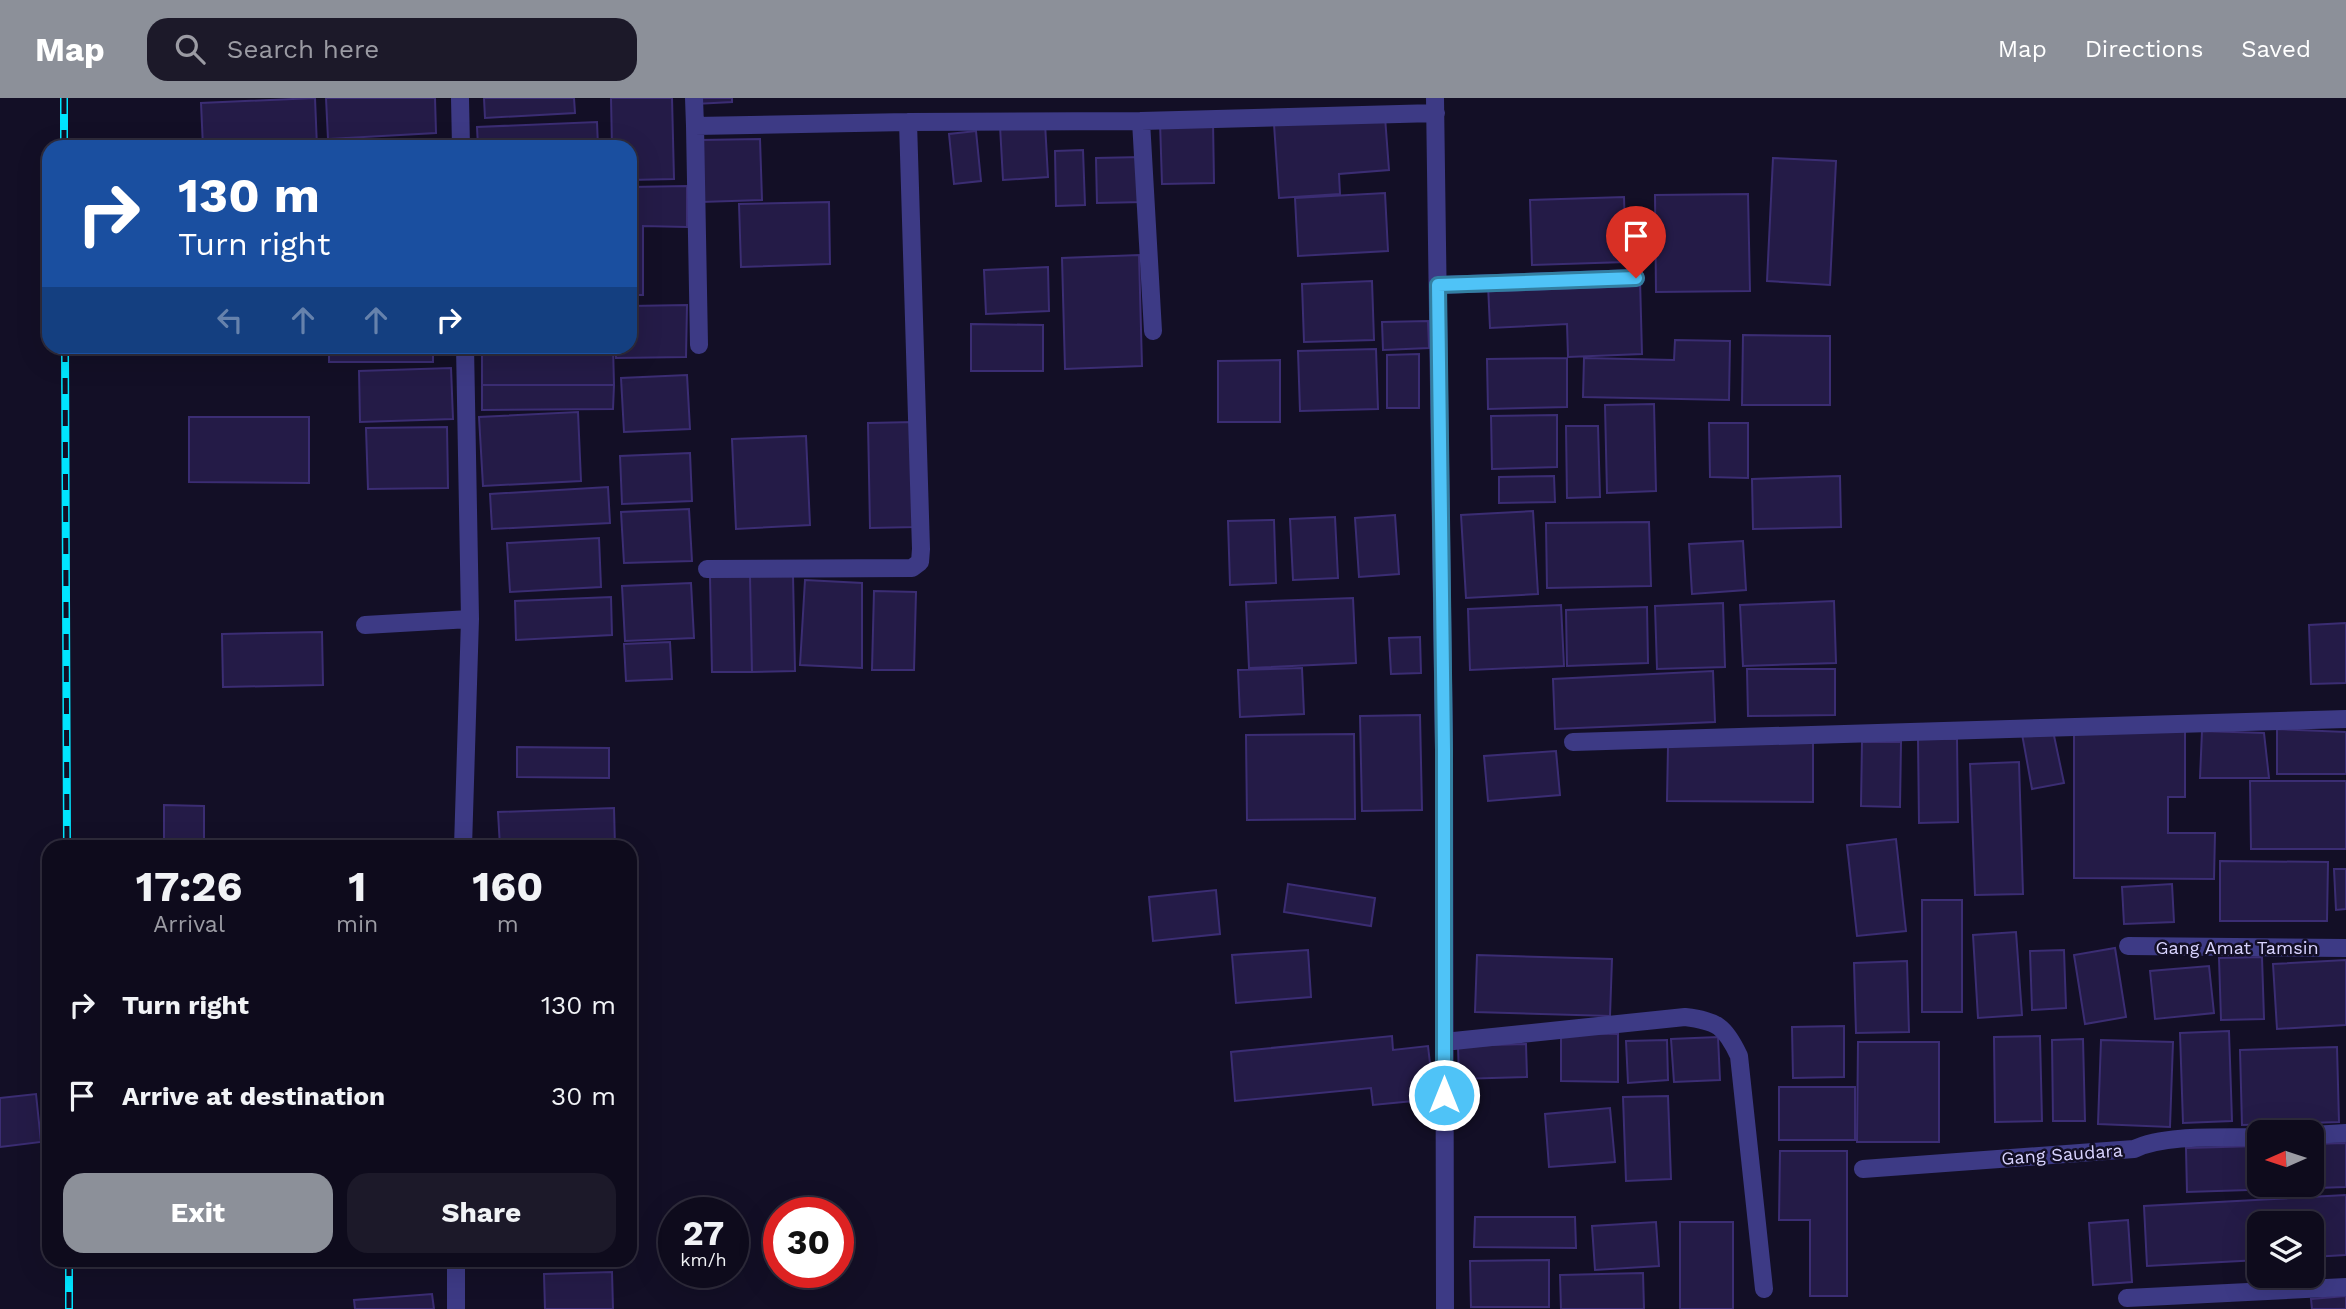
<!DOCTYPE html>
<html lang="en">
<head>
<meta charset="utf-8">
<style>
	:root { --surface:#0e0b1c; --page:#1c1929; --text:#f1f3f6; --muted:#9b9ba3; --line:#2e2b3b; --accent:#8c9099 }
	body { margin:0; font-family:"Work Sans",sans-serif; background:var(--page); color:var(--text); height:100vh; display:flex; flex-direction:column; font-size:26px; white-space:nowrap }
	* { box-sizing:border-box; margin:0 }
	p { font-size:23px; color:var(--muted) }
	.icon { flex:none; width:38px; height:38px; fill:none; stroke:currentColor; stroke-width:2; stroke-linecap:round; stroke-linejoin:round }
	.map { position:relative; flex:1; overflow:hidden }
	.side { position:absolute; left:42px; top:742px; width:595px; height:427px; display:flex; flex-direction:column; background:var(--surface); border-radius:21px; box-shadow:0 7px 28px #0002,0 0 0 2px var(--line) }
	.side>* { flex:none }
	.hud { position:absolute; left:42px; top:42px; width:595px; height:214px; border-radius:21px; box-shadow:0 7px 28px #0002,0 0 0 2px var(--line); background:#1a4fa0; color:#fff; overflow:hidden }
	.needle { width:46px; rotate:267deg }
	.controls { position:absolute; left:2247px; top:1022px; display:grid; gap:14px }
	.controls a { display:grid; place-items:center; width:77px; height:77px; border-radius:14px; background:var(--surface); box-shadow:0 7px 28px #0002,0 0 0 2px var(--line); font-size:35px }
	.speed { position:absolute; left:658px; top:1099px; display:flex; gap:14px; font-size:35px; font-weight:700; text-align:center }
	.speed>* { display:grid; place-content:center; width:91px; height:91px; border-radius:50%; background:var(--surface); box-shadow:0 7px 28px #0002,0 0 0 2px var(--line); line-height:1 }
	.speed small { font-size:18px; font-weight:400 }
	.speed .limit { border:10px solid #d22; background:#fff; color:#111 }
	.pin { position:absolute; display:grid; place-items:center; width:60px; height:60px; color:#fff; margin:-72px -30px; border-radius:50% 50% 50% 0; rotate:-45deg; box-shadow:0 0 7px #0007 }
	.pin .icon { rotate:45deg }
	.me { position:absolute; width:77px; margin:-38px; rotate:0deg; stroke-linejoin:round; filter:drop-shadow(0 0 5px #0008) }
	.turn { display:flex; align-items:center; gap:24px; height:147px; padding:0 21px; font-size:32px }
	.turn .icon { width:91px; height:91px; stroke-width:2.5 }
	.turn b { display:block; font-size:49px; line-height:60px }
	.lanes { display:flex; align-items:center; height:66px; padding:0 21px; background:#0003; justify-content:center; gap:35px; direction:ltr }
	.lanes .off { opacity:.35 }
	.eta { display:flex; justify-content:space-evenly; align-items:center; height:119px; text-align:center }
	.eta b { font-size:42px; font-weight:700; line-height:49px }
	.button { display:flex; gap:14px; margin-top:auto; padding:14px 21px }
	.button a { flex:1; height:80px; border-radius:21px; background:var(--accent); color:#fff; font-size:28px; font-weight:700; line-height:80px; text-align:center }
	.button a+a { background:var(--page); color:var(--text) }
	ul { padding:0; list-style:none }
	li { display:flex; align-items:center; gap:21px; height:91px; padding:0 21px }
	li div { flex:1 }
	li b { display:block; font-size:26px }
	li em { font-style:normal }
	header { display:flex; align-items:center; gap:42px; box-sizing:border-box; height:98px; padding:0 35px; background:var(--accent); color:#fff }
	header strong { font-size:33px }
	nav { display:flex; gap:38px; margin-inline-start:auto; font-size:24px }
	.search { width:490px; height:63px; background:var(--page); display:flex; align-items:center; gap:18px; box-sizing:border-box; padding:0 24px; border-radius:21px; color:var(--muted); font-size:26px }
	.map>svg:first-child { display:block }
	.building { fill:#241b47; stroke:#3b2d73; stroke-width:2 }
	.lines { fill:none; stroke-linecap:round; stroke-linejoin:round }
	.minor { stroke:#3d3a85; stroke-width:18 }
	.rail-casing { stroke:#00e5ff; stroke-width:8 }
	.rail { stroke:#130f26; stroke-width:5; stroke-dasharray:16; stroke-linecap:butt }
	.route-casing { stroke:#337fa1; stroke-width:18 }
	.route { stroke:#4fc3f7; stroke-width:12 }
	.labels { text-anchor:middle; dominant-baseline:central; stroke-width:5; stroke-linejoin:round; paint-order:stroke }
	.street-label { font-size:18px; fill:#d9d4ff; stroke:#130f26 }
</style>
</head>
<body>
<header>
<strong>Map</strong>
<div class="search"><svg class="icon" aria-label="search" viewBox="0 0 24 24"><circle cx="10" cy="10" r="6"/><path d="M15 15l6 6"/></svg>Search here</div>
<nav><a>Map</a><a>Directions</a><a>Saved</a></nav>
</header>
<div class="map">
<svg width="2346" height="1211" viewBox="0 0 2346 1211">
	<rect width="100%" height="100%" fill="#130f26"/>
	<!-- building -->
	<path class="building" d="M315 0 317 49H203L201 5Z
		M326 0H435L436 35 328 41Z
		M484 0H574L575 15 485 20Z
		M611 0H672L674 81 630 82V49H612Z
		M694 0H732V4L695 6Z
		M1385 19 1389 72 1339 76 1340 96 1279 100 1274 26Z
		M1213 23 1214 85 1162 86 1160 24Z
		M597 24 598 49H478L477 29Z
		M1045 25 1048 79 1003 82 1000 28Z
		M976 33 981 83 954 86 949 36Z
		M760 41 762 102 701 104 700 42Z
		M1083 52 1085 107 1056 108 1055 53Z
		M1142 59 1143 104 1097 105 1096 60Z
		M1773 60 1836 63 1830 187 1767 183Z
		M687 88V129L643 128V197H630V89Z
		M1385 95 1388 153 1298 158 1295 100Z
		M1748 96 1750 193 1656 194 1655 97Z
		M1624 99 1626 164 1532 167 1530 102Z
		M829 104 830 166 741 169 739 106Z
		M1139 157 1142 268 1065 271 1062 160Z
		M1048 169 1049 213 986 216 984 172Z
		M1640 181 1642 256 1568 259 1567 226 1490 230 1488 187Z
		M1372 183 1374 242 1304 244 1302 186Z
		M687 207 686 259 616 260 615 248H630V208Z
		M1428 223 1429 250 1383 252 1382 224Z
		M971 226 1043 227V273H971Z
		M1743 237 1830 238V307H1742Z
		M1675 242 1730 243 1729 302 1583 299 1584 260 1674 262Z
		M329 248H433V264H329Z
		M482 248H613L614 287H482Z
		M1376 251 1378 311 1300 313 1298 253Z
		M1419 256V310H1387V257Z
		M1567 260V309L1488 311 1487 261Z
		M1280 262V324H1218V263Z
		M451 270 453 321 360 324 359 273Z
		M687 277 690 331 624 334 621 280Z
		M482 287H614L613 311 482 312Z
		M1654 306 1656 393 1607 395 1605 307Z
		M578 314 581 383 483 388 479 319Z
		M1557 317V369L1492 371 1491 318Z
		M189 319H309V385L189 384Z
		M914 324 916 429 870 430 868 325Z
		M1709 325H1748V380L1710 379Z
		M1566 328H1598L1600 399 1567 400Z
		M447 329 448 390 368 391 366 330Z
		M806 338 810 427 736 431 732 341Z
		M690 355 692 403 622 406 620 358Z
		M1554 378 1555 404 1499 405V379Z
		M1840 378 1841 429 1753 431 1752 381Z
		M608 389 610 425 492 431 490 396Z
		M689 411 692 463 624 465 621 414Z
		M1533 413 1538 496 1466 500 1461 417Z
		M1395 417 1399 476 1359 479 1355 420Z
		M1335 419 1338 480 1293 482 1290 421Z
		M1274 422 1276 485 1230 487 1228 423Z
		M1649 424 1651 488 1547 490 1546 425Z
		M599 440 601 489 510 494 507 445Z
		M1743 443 1746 492 1692 496 1689 446Z
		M793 477 795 573 752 574 750 478Z
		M750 478 752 574H712L710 479Z
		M805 482 862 485V570L800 567Z
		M691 485 694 540 625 543 622 488Z
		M874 493 916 494 914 572H872Z
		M611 499 612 537 516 542 515 503Z
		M1353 500 1356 565 1249 570 1246 504Z
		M1834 503 1836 565 1743 568 1740 507Z
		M1723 505 1725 569 1657 571 1655 508Z
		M1561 507 1564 568 1470 572 1468 511Z
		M1647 509 1648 565 1567 568 1566 512Z
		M2346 525V585L2311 586 2309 527Z
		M322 534 323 587 223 589 222 536Z
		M1420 539 1421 575 1391 576 1389 540Z
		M670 544 672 581 626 583 624 546Z
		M1302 570 1304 616 1240 619 1238 572Z
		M1747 571H1835V617L1748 618Z
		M1713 573 1715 624 1555 631 1553 581Z
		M1420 617 1422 712 1362 713 1360 618Z
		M2277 631 2346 634V676H2277Z
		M2053 633 2064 685 2032 691 2022 636Z
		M2074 633H2185V699H2168V735H2215L2214 781 2074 780Z
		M2202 633 2264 635 2269 680H2200Z
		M1354 636 1355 721 1247 722 1246 637Z
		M1918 641H1957L1958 724 1919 725Z
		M1813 643V704L1667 703 1668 648Z
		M1862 644H1901L1900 709 1861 708Z
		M517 649 609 650V680L517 679Z
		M1556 653 1560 697 1488 703 1484 658Z
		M2019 664 2023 796 1975 797 1970 666Z
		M2250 683H2346V751H2251Z
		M164 707 204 708V749H164Z
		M614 710 615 749H500L498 714Z
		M1896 741 1906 833 1857 838 1847 747Z
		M2220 763 2328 764 2327 823H2220Z
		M2334 771H2346V811L2336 812Z
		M1288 786 1375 800 1371 828 1284 814Z
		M2172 786 2174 824 2124 826 2122 789Z
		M1216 792 1220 836 1153 843 1149 799Z
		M1922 802H1962V914H1922Z
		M2016 834 2022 917 1978 920 1973 837Z
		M2115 850 2126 919 2085 926 2074 857Z
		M1308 852 1311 899 1236 905 1232 857Z
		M2064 852 2066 910 2032 912 2030 853Z
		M1477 857 1612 861 1610 918 1475 914Z
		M2262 859 2264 921 2221 922 2219 860Z
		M2346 862V927L2277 931 2273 866Z
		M1907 863 1909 934 1856 935 1854 865Z
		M2209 868 2214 915 2155 921 2150 873Z
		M1844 928V979L1793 980 1792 929Z
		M2229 933 2232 1023 2183 1025 2180 935Z
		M1561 935 1618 936V984L1561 983Z
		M1392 938 1393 952 1428 948 1434 1001 1373 1007 1371 990 1235 1003 1231 954Z
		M2040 938 2042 1023 1995 1024 1994 939Z
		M1718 939 1720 982 1674 984 1671 941Z
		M2083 941 2085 1023H2053L2052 942Z
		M1667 942 1668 982 1628 985 1626 943Z
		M2101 942 2173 944 2170 1029 2098 1026Z
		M1858 944H1939V1044H1857Z
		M1526 946 1527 979 1459 981 1458 948Z
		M2337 949 2339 1024 2242 1027 2240 952Z
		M1779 989H1855V1042H1779Z
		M36 996 41 1044 0 1049V1000Z
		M1668 998 1671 1081 1626 1083 1623 999Z
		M1610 1010 1615 1064 1549 1069 1545 1016Z
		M2346 1045V1089L2187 1094 2186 1050 2259 1048V1087H2312V1046Z
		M1780 1053H1847V1198H1810V1122H1779Z
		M2346 1097V1157L2312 1159V1125H2259V1162L2147 1168 2144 1108Z
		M1475 1119H1575L1576 1150 1474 1149Z
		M2128 1122 2132 1184 2093 1187 2089 1125Z
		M1656 1124 1659 1168 1595 1172 1592 1128Z
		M1680 1124H1733V1211H1680Z
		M1549 1162V1209H1471L1470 1163Z
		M612 1174 613 1211H545L544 1176Z
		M1643 1175 1644 1211H1561L1560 1177Z
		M432 1196 434 1211H355L354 1202Z
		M2346 1198V1211H2312L2311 1201Z"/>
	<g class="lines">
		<!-- minor -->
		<path class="minor" d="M460 0 461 49
			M694 0 695 28 908 24 1141 23 1436 15
			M1435 0 1444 652 1445 1211
			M1141 23 1153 233
			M695 28 699 247
			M1438 187 1636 180
			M707 471 912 470 920 464 921 451 908 24
			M365 527 470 521
			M1573 644 2346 621
			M463 749 470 521 465 248
			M2128 848 2346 850
			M1444 944 1685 919C1717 923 1725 928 1739 958L1764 1191
			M2312 1037 2346 1035
			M1863 1071 2134 1051C2166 1036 2223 1040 2259 1039
			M456 1162V1211
			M2127 1200 2346 1189"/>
		<defs>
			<path id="rail" d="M64 0V49
				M65 248 67 749
				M69 1162V1211"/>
		</defs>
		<!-- rail casing -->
		<use href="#rail" class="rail-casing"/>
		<!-- rail -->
		<use href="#rail" class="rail"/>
	</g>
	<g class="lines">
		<defs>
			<path id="route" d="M1444 997V652L1438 187 1636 180"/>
		</defs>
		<!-- route casing -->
		<use href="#route" class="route-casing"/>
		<!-- route -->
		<use href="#route" class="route"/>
	</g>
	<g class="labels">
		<!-- street labels -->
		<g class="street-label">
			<text x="2237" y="849">Gang Amat Tamsin</text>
			<text transform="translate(2062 1056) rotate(-4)">Gang Saudara</text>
		</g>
	</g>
</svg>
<div class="controls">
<a><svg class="needle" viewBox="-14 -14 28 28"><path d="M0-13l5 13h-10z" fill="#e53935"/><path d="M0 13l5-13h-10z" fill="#9b9ba3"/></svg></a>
<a><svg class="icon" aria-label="layers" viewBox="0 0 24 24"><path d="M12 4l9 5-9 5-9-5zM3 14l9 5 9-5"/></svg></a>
</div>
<div class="speed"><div>27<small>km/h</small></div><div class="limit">30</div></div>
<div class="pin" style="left:1636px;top:180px;background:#d93025"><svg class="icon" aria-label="arrive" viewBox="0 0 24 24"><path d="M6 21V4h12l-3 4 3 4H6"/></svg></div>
<svg class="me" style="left:1444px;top:997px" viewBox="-20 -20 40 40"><circle r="17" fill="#4fc3f7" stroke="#fff" stroke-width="3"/><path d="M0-11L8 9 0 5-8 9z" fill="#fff"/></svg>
<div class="hud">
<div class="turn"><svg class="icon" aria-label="right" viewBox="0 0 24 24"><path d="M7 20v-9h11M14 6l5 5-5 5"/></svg><div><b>130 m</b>Turn right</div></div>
<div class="lanes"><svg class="icon off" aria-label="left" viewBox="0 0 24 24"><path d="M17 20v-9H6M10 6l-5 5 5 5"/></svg><svg class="icon off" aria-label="ahead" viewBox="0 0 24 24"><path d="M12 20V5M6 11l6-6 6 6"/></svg><svg class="icon off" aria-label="ahead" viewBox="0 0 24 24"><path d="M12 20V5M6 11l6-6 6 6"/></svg><svg class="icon" aria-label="right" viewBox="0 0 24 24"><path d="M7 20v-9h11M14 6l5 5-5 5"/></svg></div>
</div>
<section class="side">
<div class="eta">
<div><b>17:26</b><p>Arrival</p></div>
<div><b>1</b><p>min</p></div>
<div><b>160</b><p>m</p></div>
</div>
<ul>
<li><svg class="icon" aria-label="right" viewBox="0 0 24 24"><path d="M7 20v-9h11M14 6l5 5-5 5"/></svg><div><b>Turn right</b></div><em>130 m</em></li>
<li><svg class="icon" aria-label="arrive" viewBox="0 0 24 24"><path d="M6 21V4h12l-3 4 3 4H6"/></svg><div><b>Arrive at destination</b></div><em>30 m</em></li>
</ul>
<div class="button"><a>Exit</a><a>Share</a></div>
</section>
</div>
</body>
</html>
